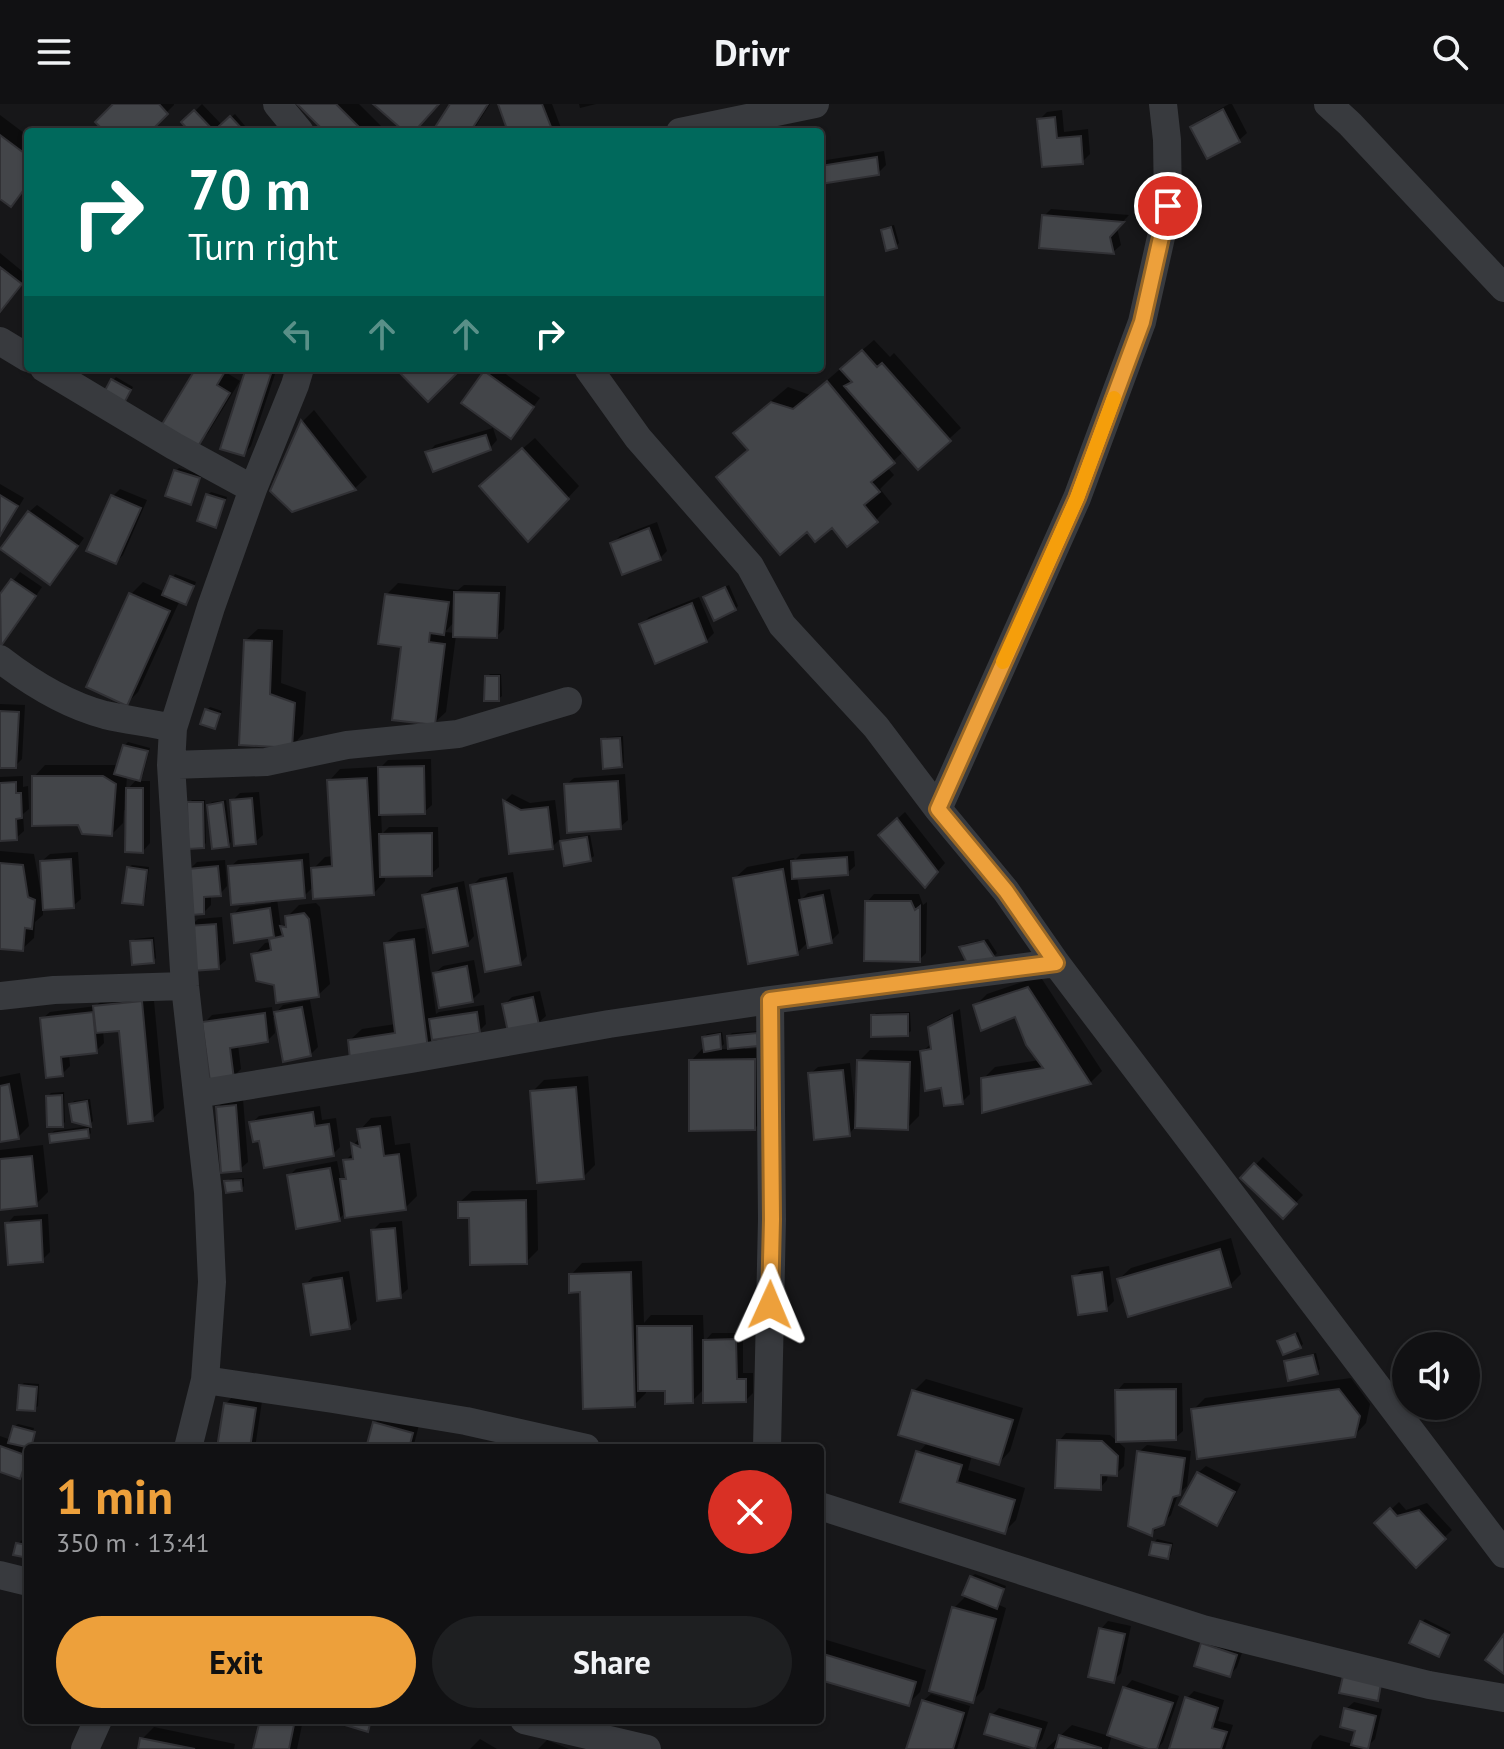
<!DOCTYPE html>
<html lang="en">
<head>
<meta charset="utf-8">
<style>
	:root { --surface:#111113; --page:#1e1f21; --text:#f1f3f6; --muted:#9c9da0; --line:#303133; --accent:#eda03b }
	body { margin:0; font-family:"PT Sans",sans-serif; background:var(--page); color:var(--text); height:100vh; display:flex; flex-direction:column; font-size:30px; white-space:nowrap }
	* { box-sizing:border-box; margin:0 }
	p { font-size:26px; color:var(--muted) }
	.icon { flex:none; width:44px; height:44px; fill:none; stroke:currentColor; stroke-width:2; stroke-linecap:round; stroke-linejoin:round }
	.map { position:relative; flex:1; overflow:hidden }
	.panel { position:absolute; left:24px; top:1340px; width:800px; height:280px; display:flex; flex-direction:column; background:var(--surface); border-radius:8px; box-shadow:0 2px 6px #0004,0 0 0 2px var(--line) }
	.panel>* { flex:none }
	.banner { position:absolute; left:24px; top:24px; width:800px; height:244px; border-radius:8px; box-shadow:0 2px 6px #0004,0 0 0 2px var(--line); background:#00695c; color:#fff; overflow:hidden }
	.controls { position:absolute; left:1392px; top:1228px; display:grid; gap:16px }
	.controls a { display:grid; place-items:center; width:88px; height:88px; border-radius:50%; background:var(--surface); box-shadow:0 2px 6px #0004,0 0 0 2px var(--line); font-size:40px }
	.pin { position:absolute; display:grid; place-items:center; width:68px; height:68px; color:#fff; margin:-34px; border:4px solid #fff; border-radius:50%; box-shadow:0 2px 8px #0007 }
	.me { position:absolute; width:88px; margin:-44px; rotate:1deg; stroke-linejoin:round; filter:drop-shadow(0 0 6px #0008) }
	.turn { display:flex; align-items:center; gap:28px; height:168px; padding:0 32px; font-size:36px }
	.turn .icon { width:104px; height:104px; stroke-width:2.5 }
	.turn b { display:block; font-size:56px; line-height:68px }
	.lanes { display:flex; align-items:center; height:76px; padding:0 32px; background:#0003; justify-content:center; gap:40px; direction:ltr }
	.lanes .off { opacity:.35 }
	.round { display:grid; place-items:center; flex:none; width:84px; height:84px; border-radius:42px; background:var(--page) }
	.headline { display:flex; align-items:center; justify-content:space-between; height:136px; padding:0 32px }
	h1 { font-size:48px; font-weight:600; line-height:60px; color:var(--accent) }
	.button { display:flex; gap:16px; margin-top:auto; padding:16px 32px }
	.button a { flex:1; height:92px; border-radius:48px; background:var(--accent); color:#111; font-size:32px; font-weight:600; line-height:92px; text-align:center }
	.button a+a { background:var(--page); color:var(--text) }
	header { display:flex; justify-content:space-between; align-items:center; height:104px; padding:0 32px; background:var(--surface); font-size:36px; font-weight:600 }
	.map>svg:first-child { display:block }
	.shadow { fill:#0007; fill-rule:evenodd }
	.building { fill:#434549; stroke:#313135; stroke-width:2 }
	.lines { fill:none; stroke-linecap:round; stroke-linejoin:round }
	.street { stroke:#383a3e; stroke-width:28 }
	.route-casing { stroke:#9a6826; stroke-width:20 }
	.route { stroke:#eda03b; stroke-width:14 }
	.slow { stroke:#f59e0b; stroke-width:14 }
</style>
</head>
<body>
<header><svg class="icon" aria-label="menu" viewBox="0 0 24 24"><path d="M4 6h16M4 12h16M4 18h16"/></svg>Drivr<svg class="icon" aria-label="search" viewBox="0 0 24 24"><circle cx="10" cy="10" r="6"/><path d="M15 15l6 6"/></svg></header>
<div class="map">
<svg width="1504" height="1645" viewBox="0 0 1504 1645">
	<rect width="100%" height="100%" fill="#171719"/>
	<!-- shadow -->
	<path class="shadow" d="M116 0H174V1L147 28H105Z
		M202 0 222 21 235 10 250 28H193L184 18Z
		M300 0H359L387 28H328Z
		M452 0H490L472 28H434Z
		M500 0H552L561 24 558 28H511Z
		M579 0H596L580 4Z
		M1229 0H1232L1247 29 1239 36 1208 53 1192 23 1200 16Z
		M1062 6 1064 28 1088 25 1090 50 1082 58 1044 61 1039 16 1047 8Z
		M0 11 28 32V81L11 100 0 92Z
		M884 47 886 61 878 69 820 78V57Z
		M1051 105 1129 111 1117 124 1121 141 1113 148 1044 112Z
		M894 121 899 139 896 142 883 126 886 123Z
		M0 149 28 172 0 207Z
		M874 236 890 253 894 249 961 324 918 363 904 347 887 363 894 371 880 385 892 400 876 416 847 440 832 422 808 425 719 373 750 345 736 329 752 313 788 283 810 291Z
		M198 264H230L227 269 240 277 208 329 197 341Z
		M248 264H277L251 342 244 350Z
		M490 264H497L540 294 511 332 486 269Z
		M116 273 133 283 123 299 113 276Z
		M314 306 367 373 355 384 292 406 272 387 303 317Z
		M493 324 497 336 490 344 428 349 435 341Z
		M535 334 579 382 540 424 493 370Z
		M179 364 202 371 193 395 190 399 176 367Z
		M0 380 24 394 0 434Z
		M120 385 147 396 123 451 116 458 113 392Z
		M211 388 227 393 219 418 215 421 208 391Z
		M37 401 84 434 57 471 50 478 29 408Z
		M657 418 667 447 660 454 613 440 620 432Z
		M20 468 42 483 8 532 1 539 0 494Z
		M175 470 196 478 189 495 186 498 180 496 138 588 126 600 131 490 143 478 165 488Z
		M398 479 458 486 464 481 506 482 504 525 497 532 456 531 446 608 434 619 403 541 386 491ZM455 517V529L445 528Z
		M729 481 738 502 735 505 709 491Z
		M699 493 714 529 706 537 642 521 649 513Z
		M258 525 283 526 281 579 306 588 303 630 292 642 246 536Z
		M490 570H501L502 592 498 595 487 573Z
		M0 600 25 601 22 655 15 662H0Z
		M210 603 222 607 218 619 215 623 207 606Z
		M623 632 624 658 621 662 604 636 607 633Z
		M128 638 150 644 143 671 137 677H150V739L143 747 128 707 124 706 123 719 112 730 79 719 34 673 45 661H115L118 663 124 642ZM127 671 138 674 126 687Z
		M431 655 432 701 424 708 381 709 382 730 389 723H438L439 763 431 770 385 771V777L374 789 314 782 304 792 277 795 281 824 288 817 287 813 299 801 316 799 320 803 330 880 318 891 275 880 254 851 265 839 271 838V836L276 831 236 836 233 811 240 803 271 799 270 795 230 763 238 756 309 749 310 768 325 753 333 752 329 677 340 665 378 663V666L388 656Z
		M625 670 628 716 620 723 566 681 574 674Z
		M23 672V683L28 682 29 705 23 710 24 727 16 734 0 735V673Z
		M259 688 263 731 255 738 232 697 240 689Z
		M512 690 530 699 555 696 560 735 552 743 511 748 505 697Z
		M192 696H205L206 739 203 742 189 699Z
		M226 696 231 738 228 741 209 701 212 698Z
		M905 708 945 759 932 774 880 731Z
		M590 731 594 752 590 755 562 738 565 735Z
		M0 747 34 750 41 789 44 788 42 757 50 750 78 748 81 795 73 802 43 804V811L35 818 34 834 22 845 0 843Z
		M854 747 855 762 847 769 797 772 801 796 808 789 830 785 839 829 831 837H809L797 849 735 774 747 763 794 754 795 756 801 750Z
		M225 756 227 782 220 790H211V801L204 808 190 765 197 758Z
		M132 761 149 763 145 796 142 799 128 764Z
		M513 768 527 852 520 860 472 782 480 774Z
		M464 777 474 832 467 840 424 791 432 784Z
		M874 790H919L923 801 927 798 926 849 919 856 867 798Z
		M222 813 226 856 218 863 190 823 198 815Z
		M425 824 436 910 439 908 484 901 486 920 479 927 436 934 427 943 350 936 362 925 396 920 386 839 398 828Z
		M154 833 156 854 153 857 132 838 135 835Z
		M988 835 997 849 994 852 969 859 961 843 964 840Z
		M474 856 480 888 472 896 435 869 443 862Z
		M1040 872 1102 967 1090 979 984 1007 983 975 995 963 1040 956 1016 910 976 901 987 890Z
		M153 886 164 1004 152 1015 121 925 103 926 104 939 96 947 69 950 70 962 62 970 42 915 50 908 96 902 107 891Z
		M540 887 546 912 538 919 504 901 512 893Z
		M310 896 318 943 310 951 277 913H273L275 929 268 936 238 941 241 965 233 973 204 919 212 911 272 903 273 912 283 901Z
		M960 905 970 990 962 998 943 982 921 954 919 1012 907 1024 856 1022 849 1030 810 970 818 963 850 959 855 1005H857L859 957 870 946 923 947 932 939 930 924 938 916Z
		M910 908 911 927 907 930 873 912 876 909Z
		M759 927 745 941V945L766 944V1012L755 1024 691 957 702 945H705L704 933 707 930 722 928 724 940 719 945H730L729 932 732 929Z
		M20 969 29 1022 18 1033 0 1036V973Z
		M588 972 595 1061 583 1073 532 988 544 976Z
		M64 988 65 1018 62 1021 48 992 51 989Z
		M90 995 93 1017 90 1020 71 1001 74 997Z
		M243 995 248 1058 240 1065 218 1003 225 996Z
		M320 1002 322 1016 336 1014 340 1043 333 1050 261 1035 252 1019 259 1012Z
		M391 1012 395 1041 410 1039 417 1092 405 1104 346 1108 339 1115 289 1072 296 1065 337 1057 341 1077 347 1071 345 1057 355 1047 354 1040 361 1033 360 1026 371 1014Z
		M90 1022 91 1029 88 1032 51 1030 54 1027Z
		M43 1041 48 1088 36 1100 0 1104V1046Z
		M1263 1053 1303 1091 1283 1112 1243 1074Z
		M244 1074V1082L241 1085 227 1078 230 1075Z
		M537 1086 538 1146 526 1158 471 1112 460 1098 472 1087Z
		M48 1110 50 1148 42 1156 7 1120 14 1112Z
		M402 1117 408 1185 400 1192 373 1126 380 1119Z
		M1231 1134 1241 1170 1230 1181 1119 1175 1131 1164Z
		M642 1157 644 1219 651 1211H703L704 1238 712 1229H743V1269H753V1289L746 1296 705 1284 692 1297 667 1285H646V1289L634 1301 582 1186 571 1171 582 1159Z
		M1109 1162 1114 1197 1106 1205 1074 1173 1082 1166Z
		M349 1167 357 1216 349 1223 305 1181 313 1173Z
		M1298 1228 1303 1240 1300 1243 1280 1237 1283 1234Z
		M1316 1249 1320 1265 1316 1268 1286 1258 1289 1255Z
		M1351 1274 1370 1300 1366 1319 1354 1332 1193 1306 1205 1294Z
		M926 1275 1023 1304 1010 1347 999 1359 972 1351 968 1366 1025 1384 1016 1416 1004 1428 918 1349 928 1338 914 1287Z
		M24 1279 39 1280 38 1302 34 1305 20 1282Z
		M1124 1279H1182L1183 1327 1175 1334 1117 1287Z
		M233 1292 262 1297 255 1344H219L226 1300Z
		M383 1311 419 1321 413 1344H368L375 1319Z
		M18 1320 34 1324 30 1341 34 1344H28V1362L20 1373 0 1366V1332L11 1336 14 1323Z
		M1066 1329 1110 1331 1125 1344 1124 1362 1116 1370H1108L1107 1376 1100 1384 1059 1337Z
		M1147 1341 1191 1347 1187 1382 1178 1390 1171 1411 1152 1429 1139 1348Z
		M1206 1362 1241 1380 1224 1412 1217 1419 1198 1369Z
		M1399 1398 1406 1406 1427 1399 1452 1426 1416 1461 1377 1419Z
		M26 1432 28 1433V1452L18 1440Z
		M1157 1435 1173 1439 1171 1450 1168 1453 1154 1439Z
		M975 1470 1006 1482 999 1501 1006 1504 984 1585 972 1597 954 1504 967 1491 971 1473Z
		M1425 1515 1451 1528 1441 1548 1422 1518Z
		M1108 1517 1131 1522 1121 1569 1113 1577 1101 1525Z
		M1210 1533 1244 1543 1237 1563 1230 1571 1203 1541Z
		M820 1534 926 1566 920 1588 908 1600 820 1573Z
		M1132 1576 1179 1592 1163 1638 1157 1645 1112 1631 1108 1645H1046L1072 1621 1109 1632 1125 1584Z
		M1194 1587 1224 1596 1218 1617 1233 1621 1225 1645H1171L1187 1594Z
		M931 1590 970 1602 957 1645H909L923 1597Z
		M1354 1598 1382 1605 1375 1635 1365 1645H1367H1311L1313 1638 1320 1631 1353 1640 1357 1626 1346 1605Z
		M999 1604 1048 1618 1042 1635 1035 1643 992 1611Z
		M262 1616H303L297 1645H255Z
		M154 1623 235 1640 234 1645H140L142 1635Z
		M480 1635 497 1645H470Z
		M547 1636 569 1645H538Z"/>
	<!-- building -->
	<path class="building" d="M113 0H159L168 10 150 28H105L95 18Z
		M297 0H336L364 28H325Z
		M373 0H439L414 28H405Z
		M450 0H488L470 28H432Z
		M498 0H542L553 28H508Z
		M1223 5 1240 38 1207 55 1190 23Z
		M194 6 215 28H190L181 18Z
		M230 12 245 28H222L218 23Z
		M1055 13 1057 34 1081 32 1083 60 1042 63 1037 15Z
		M0 31 28 52V80L11 103 0 95Z
		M877 53 879 71 820 80V62Z
		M1042 111 1124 118 1110 133 1114 150 1039 144Z
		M891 123 897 144 886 147 881 126Z
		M0 163 22 180 0 208Z
		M862 246 877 263 882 259 951 337 918 366 844 282 852 278 840 265Z
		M196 264H227L217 281 230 289 197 344 161 322Z
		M246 264H253L271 270 244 352 220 345Z
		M395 264H462L428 298Z
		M484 267 534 303 511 335 461 299Z
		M111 275 131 286 121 305 101 294Z
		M827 277 895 359 871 378 880 388 864 401 878 418 847 443 832 424 815 438 807 428 780 451 716 373 748 346 733 329 771 298 793 305Z
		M301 316 356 386 292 408 270 387Z
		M486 331 491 346 433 368 425 348Z
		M522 344 569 395 528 438 479 382Z
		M174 366 200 374 191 401 165 392Z
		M206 390 225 396 216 424 197 417Z
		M0 391 18 402 0 432Z
		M111 391 141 404 116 460 86 447Z
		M28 407 78 442 50 481 0 445Z
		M649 424 661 456 622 471 610 439Z
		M170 472 194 482 186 501 162 491Z
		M11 475 36 492 1 542 0 490Z
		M725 483 736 506 714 517 703 493Z
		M454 488 499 489 497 534 453 533Z
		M129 489 170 507 127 602 86 583Z
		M385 490 449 498 444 531 430 529 429 538 445 540 435 621 392 616 401 543 378 540Z
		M692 499 707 538 655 560 639 520Z
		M244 536 272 537 270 590 295 599 292 644 239 641Z
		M485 572H499V597H484Z
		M205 605 220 610 215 625 200 620Z
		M0 607 19 608 16 664H0Z
		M620 634 622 663 603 665 601 635Z
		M123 641 148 647 140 677 114 670Z
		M424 662 425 710 379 711 378 663Z
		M32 672H103L116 680 112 732 82 730 78 721 32 722Z
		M367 674 374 791 313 795 311 764 332 762 327 676Z
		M618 677 621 725 567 729 564 680Z
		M16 678V689H21L22 714 16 715 17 736 0 737V679Z
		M126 684H143V749L125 748Z
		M252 694 256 740 234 742 230 696Z
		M503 696 521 706 548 703 553 745 509 750Z
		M187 698H203L204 744 188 745Z
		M223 698 229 743 212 745 207 701Z
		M897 714 938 768 925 784 878 731Z
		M432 729V772L380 773 379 730Z
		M587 733 591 757 564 762 560 737Z
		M847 753 848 771 792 775 791 757Z
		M71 755 74 804 43 806 40 757Z
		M302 756 305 794 231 801 228 762Z
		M0 759 23 761 28 793 35 796 32 825 25 824 23 847 0 845Z
		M218 762 221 792 204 793V810L191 811 188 765Z
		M127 763 147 766 143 801 122 799Z
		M783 765 798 851 748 860 733 774Z
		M506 774 521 861 485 868 470 781Z
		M457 784 468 842 433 849 422 791Z
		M823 791 832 839 808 844 799 796Z
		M865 797H911L915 806 920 802V858L864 857Z
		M270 804 274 833 234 839 231 810Z
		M304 809 309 815 319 893 276 899 274 881 256 877 251 850 271 846 269 835 283 832 280 822 286 823 285 812Z
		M216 820 219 865 192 867 188 822Z
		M414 835 428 945 350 955 348 936 395 929 384 839Z
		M152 836 154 859 132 861 130 837Z
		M984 837 995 854 968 861 959 843Z
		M467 862 473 898 439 904 433 869Z
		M1028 883 1091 980 982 1009 981 974 1043 964 1026 941 1015 913 981 927 973 901Z
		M533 893 539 921 508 928 502 900Z
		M142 897 153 1017 128 1020 119 927 96 929 93 902Z
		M302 903 311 952 283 958 274 908Z
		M93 908 97 949 61 953 63 972 46 974 40 914Z
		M477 908 480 929 432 936 429 915Z
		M265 909 268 938 230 944 234 975 210 978 202 918Z
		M908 910V932L871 933V911Z
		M952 911 963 1000 944 1002 941 984 925 987 920 947 931 945 928 923Z
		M757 929 758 942 728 945 727 932Z
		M720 930 721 945 704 948 702 933Z
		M755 955V1026L689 1027V956Z
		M857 956 910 958 908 1026 855 1024Z
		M843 966 850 1032 814 1036 808 969Z
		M9 980 19 1035 0 1038V982Z
		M576 983 584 1075 537 1079 530 987Z
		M62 991 63 1023H47L46 992Z
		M87 997 91 1023 72 1018 69 1000Z
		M236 1001 241 1067 221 1069 216 1003Z
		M313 1008 315 1022 329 1020 334 1052 264 1064 259 1037 253 1038 249 1018Z
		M380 1022 384 1052 399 1050 406 1106 345 1114 340 1075H346L343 1056 353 1055 351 1039 360 1043 357 1025Z
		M88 1025 89 1034 50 1039 49 1030Z
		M32 1052 37 1102 0 1106V1055Z
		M1254 1059 1297 1100 1283 1115 1240 1074Z
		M330 1064 340 1117 296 1125 287 1071Z
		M241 1076 242 1087 226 1089 224 1077Z
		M526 1096 527 1160 470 1161 469 1114H458V1098Z
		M41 1116 43 1158 8 1161 5 1119Z
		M395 1124 401 1194 377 1197 371 1126Z
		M1220 1145 1231 1183 1128 1213 1117 1175Z
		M631 1168 635 1303 583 1305 580 1188 569 1189V1170Z
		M1102 1168 1107 1207 1078 1211 1072 1172Z
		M342 1174 350 1225 311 1231 303 1180Z
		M637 1222H692L693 1299 665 1300V1287H638Z
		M1295 1230 1301 1244 1283 1251 1277 1237Z
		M736 1235 737 1275H746V1298L703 1299V1236Z
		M1313 1251 1318 1270 1288 1277 1284 1257Z
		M19 1281 37 1283 35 1307 17 1306Z
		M1176 1285V1336L1116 1338 1115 1286Z
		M1339 1285 1360 1312 1355 1333 1197 1355 1191 1305Z
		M912 1286 1013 1316 999 1361 898 1331Z
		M224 1299 256 1304 250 1344H217Z
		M373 1318 413 1329 409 1344H366Z
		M13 1322 35 1328 31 1344 8 1339Z
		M1057 1336 1102 1337 1118 1352 1117 1372 1101 1371V1386L1055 1384Z
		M0 1342 28 1352 20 1375 0 1368Z
		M916 1347 962 1361 957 1378 1015 1396 1005 1430 900 1398Z
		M1137 1347 1185 1354 1180 1391 1173 1393 1164 1421 1153 1425 1152 1432 1128 1422Z
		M1197 1368 1235 1388 1217 1422 1179 1401Z
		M1390 1404 1397 1412 1419 1406 1446 1435 1416 1464 1374 1419Z
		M1152 1438 1171 1441 1168 1455 1149 1451Z
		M16 1439 28 1441V1454L13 1451Z
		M970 1472 1004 1485 997 1505 962 1491Z
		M952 1503 996 1515 973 1599 929 1587Z
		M1420 1517 1449 1531 1439 1553 1409 1539Z
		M1099 1524 1125 1530 1114 1579 1088 1573Z
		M1504 1530V1570L1485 1556Z
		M1201 1539 1237 1551 1230 1573 1194 1562Z
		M820 1549 916 1578 909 1602 820 1576Z
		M1343 1572 1381 1580 1378 1597 1339 1589Z
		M1123 1583 1173 1599 1157 1645H1148L1107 1631Z
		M1185 1593 1218 1604 1212 1624 1227 1628 1221 1645H1169Z
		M922 1596 964 1609 953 1645H906Z
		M1344 1604 1376 1612 1368 1645 1351 1641 1355 1627 1340 1623Z
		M990 1610 1041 1625 1035 1645 984 1630Z
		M260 1616H295L289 1645H253Z
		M346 1616H371L368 1628 345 1621Z
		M1059 1631 1101 1644V1645H1055Z
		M140 1634 195 1645H138Z"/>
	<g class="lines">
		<!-- street -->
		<path class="street" d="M277 0 300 28
			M1328 0 1350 20 1504 184
			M680 28 815 0
			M0 237 28 254
			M44 264 174 342 253 385
			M588 264 638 334 750 462 782 521 876 623 938 705 1006 787 1056 859 1504 1450
			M0 555C31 579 67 601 105 611 127 616 151 619 173 624
			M171 661 266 658 347 641 458 630 568 597
			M938 705 1077 394 1142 218 1168 102 1167 36 1163 0
			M0 892 54 886 185 882
			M197 990 411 955 609 920 770 896 1056 859
			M205 1276 333 1295 466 1317 586 1344
			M188 1344 205 1276 212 1178 208 1088 185 882 171 661 173 624 211 503 253 385 295 281 300 264
			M767 1344 772 1115 770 896
			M820 1402 1203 1525 1429 1581 1504 1594
			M0 1471 28 1478
			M524 1616 647 1645
			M85 1645 98 1616"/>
	</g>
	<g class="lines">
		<defs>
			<path id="route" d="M770 1201 772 1115 770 896 1056 859 1006 787 938 705 1077 394 1142 218 1168 102"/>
		</defs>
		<!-- route casing -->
		<use href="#route" class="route-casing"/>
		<!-- route -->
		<use href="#route" class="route"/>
		<!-- slow -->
		<path class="slow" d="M1003 558 1077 394 1114 294"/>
	</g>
</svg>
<div class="controls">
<a><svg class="icon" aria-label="sound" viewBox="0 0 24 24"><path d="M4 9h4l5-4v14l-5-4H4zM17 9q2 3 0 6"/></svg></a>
</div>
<div class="pin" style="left:1168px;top:102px;background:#d93025"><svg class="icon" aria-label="arrive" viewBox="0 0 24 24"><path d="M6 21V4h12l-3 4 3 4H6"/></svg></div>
<svg class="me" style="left:770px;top:1201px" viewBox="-20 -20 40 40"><path d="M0-17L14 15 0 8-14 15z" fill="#eda03b" stroke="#fff" stroke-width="4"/></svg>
<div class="banner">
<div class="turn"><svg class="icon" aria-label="right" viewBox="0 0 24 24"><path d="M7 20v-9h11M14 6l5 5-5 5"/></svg><div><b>70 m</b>Turn right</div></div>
<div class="lanes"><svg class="icon off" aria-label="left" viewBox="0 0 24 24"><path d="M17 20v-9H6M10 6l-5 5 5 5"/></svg><svg class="icon off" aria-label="ahead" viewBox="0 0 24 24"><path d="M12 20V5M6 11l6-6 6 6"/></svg><svg class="icon off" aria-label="ahead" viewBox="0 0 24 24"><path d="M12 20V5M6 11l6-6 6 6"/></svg><svg class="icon" aria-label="right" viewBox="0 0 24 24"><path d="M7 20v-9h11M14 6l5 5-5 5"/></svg></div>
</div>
<section class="panel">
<div class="headline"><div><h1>1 min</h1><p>350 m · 13:41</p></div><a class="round" style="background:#d93025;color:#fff"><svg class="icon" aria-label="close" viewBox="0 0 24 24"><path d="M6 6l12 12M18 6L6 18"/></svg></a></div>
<div class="button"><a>Exit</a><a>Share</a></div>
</section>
</div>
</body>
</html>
